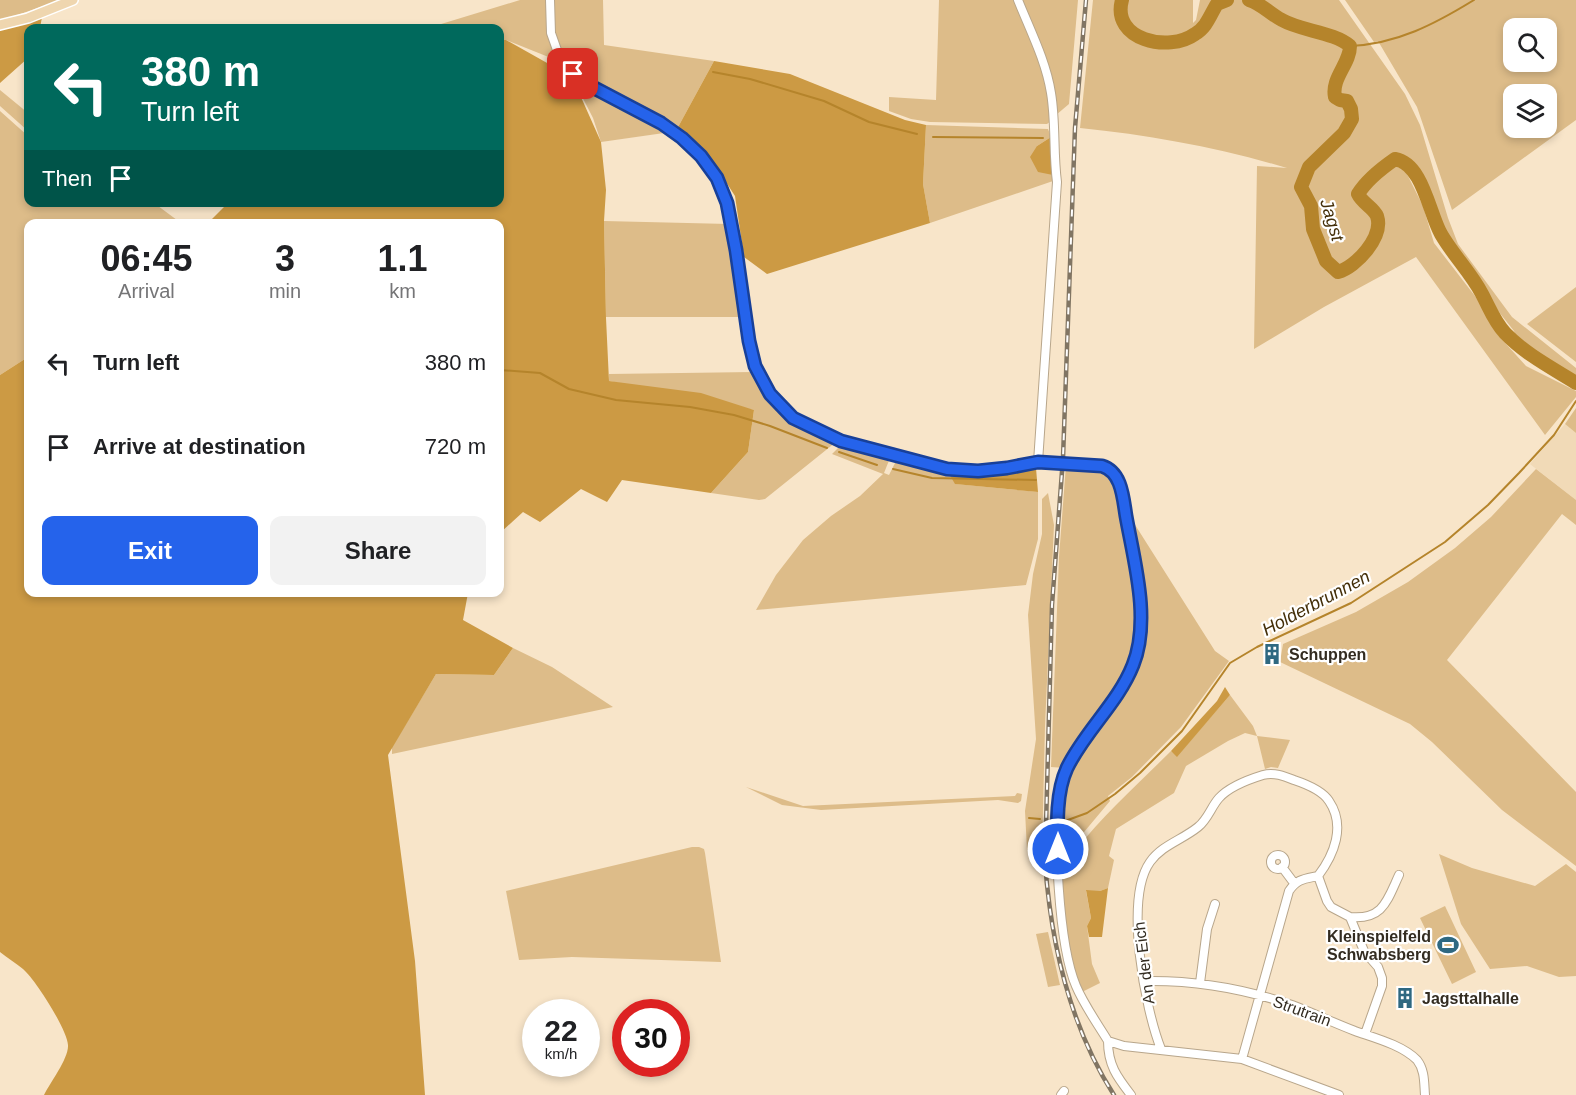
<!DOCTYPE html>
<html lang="en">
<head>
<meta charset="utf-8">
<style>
	:root { --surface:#fff; --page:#f2f2f2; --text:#202124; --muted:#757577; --accent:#2563eb }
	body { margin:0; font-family:Helvetica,sans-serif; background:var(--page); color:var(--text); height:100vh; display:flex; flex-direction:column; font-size:22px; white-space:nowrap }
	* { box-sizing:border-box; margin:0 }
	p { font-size:20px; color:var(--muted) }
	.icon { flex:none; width:33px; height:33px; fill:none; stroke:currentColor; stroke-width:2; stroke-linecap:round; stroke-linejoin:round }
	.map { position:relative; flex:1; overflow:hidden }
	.sheet { position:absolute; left:24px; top:219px; width:480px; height:378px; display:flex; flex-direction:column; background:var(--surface); border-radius:12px; box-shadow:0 3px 9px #0003 }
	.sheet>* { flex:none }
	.top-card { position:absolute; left:24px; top:24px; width:480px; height:183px; border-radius:12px; box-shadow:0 3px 9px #0003; background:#00695c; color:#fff; overflow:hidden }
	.tools { position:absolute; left:1503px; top:18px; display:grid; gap:12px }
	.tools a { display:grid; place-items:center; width:54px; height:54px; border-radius:12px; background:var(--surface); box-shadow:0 3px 9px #0003; font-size:30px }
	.speed { position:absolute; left:522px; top:999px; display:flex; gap:12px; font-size:30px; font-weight:700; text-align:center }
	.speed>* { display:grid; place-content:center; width:78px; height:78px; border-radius:50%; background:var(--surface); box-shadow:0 3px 9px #0003; line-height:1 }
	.speed small { font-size:15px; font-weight:400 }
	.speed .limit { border:9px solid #d22; background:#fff; color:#111 }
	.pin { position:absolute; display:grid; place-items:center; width:51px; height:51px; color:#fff; margin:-26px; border-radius:12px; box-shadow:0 3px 9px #0006 }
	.me { position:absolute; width:66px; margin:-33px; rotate:0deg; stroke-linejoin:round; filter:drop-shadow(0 0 4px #0008) }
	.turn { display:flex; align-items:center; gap:21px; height:126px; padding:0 18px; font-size:27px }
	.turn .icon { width:78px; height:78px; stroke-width:2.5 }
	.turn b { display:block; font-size:42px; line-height:51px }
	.then { display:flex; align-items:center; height:57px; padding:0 18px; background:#0003; gap:12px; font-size:22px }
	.eta { display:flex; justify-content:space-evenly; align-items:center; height:102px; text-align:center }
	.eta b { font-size:36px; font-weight:700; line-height:42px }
	.primary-button { display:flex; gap:12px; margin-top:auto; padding:12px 18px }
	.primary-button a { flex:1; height:69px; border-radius:12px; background:var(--accent); color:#fff; font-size:24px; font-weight:700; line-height:69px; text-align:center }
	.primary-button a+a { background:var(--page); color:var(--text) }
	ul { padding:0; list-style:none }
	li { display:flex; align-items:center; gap:18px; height:84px; padding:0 18px }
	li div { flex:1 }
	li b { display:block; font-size:22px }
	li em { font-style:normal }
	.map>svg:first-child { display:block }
	.built { fill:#f1dab7 }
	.green { fill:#ddbc89; fill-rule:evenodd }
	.forest { fill:#cc9a44 }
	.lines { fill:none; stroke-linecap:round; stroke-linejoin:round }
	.stream { stroke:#b5842b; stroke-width:2 }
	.river { stroke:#b5842b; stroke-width:14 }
	.minor-casing { stroke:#b8a68b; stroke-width:10 }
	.major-casing { stroke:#fff; stroke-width:12 }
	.minor { stroke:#fff; stroke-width:8 }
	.major { stroke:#efd6af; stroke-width:9 }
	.rail-casing { stroke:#817563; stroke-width:4.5 }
	.rail { stroke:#fff; stroke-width:2; stroke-dasharray:7; stroke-linecap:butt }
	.route-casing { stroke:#184099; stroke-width:15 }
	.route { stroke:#2563eb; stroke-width:10 }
	.labels { text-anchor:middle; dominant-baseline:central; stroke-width:4.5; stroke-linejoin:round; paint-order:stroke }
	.poi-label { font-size:16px; font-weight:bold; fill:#332c21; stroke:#fff; text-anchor:start }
	.street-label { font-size:16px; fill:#332c21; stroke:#fff }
	.water-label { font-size:18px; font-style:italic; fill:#442f09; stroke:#fff }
</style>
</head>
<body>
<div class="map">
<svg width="1576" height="1095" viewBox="0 0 1576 1095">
	<rect width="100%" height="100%" fill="#f8e5c9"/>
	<!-- built -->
	<path class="built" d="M1565 424 1576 433V500L1530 464Z"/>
	<!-- green -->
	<path class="green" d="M0 0H61L0 21Z
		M520 0H547L548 24 555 57 551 58 506 40H500V28H428Z
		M553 0H603L604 45 714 61 677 129 587 80 573 68 559 47 553 23Z
		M939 0H1016C1033 42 1048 74 1051 121L1047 124 930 122 911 119 889 111V97L936 100Z
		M1022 0H1078L1069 104 1056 115Z
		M1093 0H1193V23L1196 20 1200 0H1339L1405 94 1420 125 1448 218 1458 244 1512 317 1576 368V378L1517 340 1514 331 1491 302 1444 231 1423 178 1413 162 1406 161 1400 169 1405 170 1423 206 1434 243 1485 309 1498 335 1526 366 1576 391V397L1545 435 1416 257 1324 307 1254 349 1257 166 1287 168C1220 148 1150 135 1080 128Z
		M1345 0H1576V120L1452 210 1417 107 1378 41 1374 42ZM1514 28H1546V62H1514ZM1514 94H1546V128H1514Z
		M572 77C607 99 647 116 681 141L664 133 601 142 593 118Z
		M0 90 28 113V131L0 106Z
		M0 111 28 136V202L154 203 181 223 28 224V357L0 375Z
		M926 125 1048 129 1051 137 1037 146 1053 175V181L930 223 923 184Z
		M604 221 729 224 742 317H606Z
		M1576 287V362L1527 324Z
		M753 372 769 397 794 421 836 442 765 499 759 500 711 493 748 452 754 410 609 381V374Z
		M1576 408V433L1565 424Z
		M843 443 890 458 884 473 889 475 896 461 948 472 956 484 1038 492V539L1026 585 756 610 776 575 803 540 831 516 860 496 883 474 832 454Z
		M1066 465C1081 467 1105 465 1115 477 1125 490 1135 605 1138 629L1135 648 1126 671 1065 768 1051 767 1059 557Z
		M1536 469 1576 500V525L1562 514 1447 660 1576 792V866L1502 810 1432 742 1410 724 1280 662 1283 644 1356 612 1408 582 1455 548 1491 517Z
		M1048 493 1054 525 1045 726 1042 851 1027 850 1025 811 1036 739 1028 615 1033 574 1042 534V499Z
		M1132 520 1215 651 1229 661 1181 727 1132 777 1108 796 1110 801 1064 856C1063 829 1057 794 1070 769 1073 763 1078 756 1083 750 1100 725 1124 697 1136 670 1154 626 1138 565 1132 520Z
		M513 648 552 667 613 707 392 754V747L436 674 494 675Z
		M1230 695 1253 726 1257 736 1290 740 1278 768 1271 767 1265 769 1257 736 1245 733 1228 741 1186 766 1174 793 1116 829 1109 856 1114 860 1108 888 1100 891H1086L1091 918 1087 926 1092 964 1100 983 1082 992C1073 971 1057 891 1062 869 1063 863 1071 856 1075 851 1104 814 1138 784 1171 751L1177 756Z
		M746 787 803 806 1015 796 1017 793 1022 794 1021 801 1018 803 998 800 821 810 782 805Z
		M692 847H699L704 849 705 853 721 962 572 957 519 960 506 891Z
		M1439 854 1472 868 1535 886 1566 864 1576 872V976L1559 977 1527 966 1490 969 1461 924Z
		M1445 906 1476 972 1452 984 1420 918Z
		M1048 932 1060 985 1048 987 1036 934Z"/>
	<!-- forest -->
	<path class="forest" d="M42 17 40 28H28V58L0 83V28Z
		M500 40H506L572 77 601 142 606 190 604 221 606 318 609 381 701 393 754 410 748 452 711 493 622 480 607 502 581 489 540 522 523 512 500 533V224H207L228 203 500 202Z
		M714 61 790 74 905 120 926 125 923 184 930 223 767 274 744 257 735 196 710 157 677 129Z
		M1051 137 1053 175 1038 172 1030 157 1037 146Z
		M28 357V592L468 593 463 620 513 648 494 675 436 674 388 755 415 961 425 1095H44C50 1083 69 1058 68 1045 67 1029 35 979 23 969 16 963 7 958 0 952V375Z
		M1036 468 1038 492 955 484 948 472H1007Z
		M1225 687 1230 695 1177 757 1171 751 1217 701Z
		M1108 888 1102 937H1089L1087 926 1091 918 1086 890 1100 891Z"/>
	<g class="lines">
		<!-- stream -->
		<path class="stream" d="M1350 46C1397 44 1435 24 1474 0
			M713 72 750 79 824 101 869 122 917 134
			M933 137 1043 138
			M500 370 540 373 569 389 616 400 690 407 734 415 770 426 827 448
			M839 452 877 465
			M893 469 932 478 1036 480
			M1029 818 1040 819
			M1065 821 1087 813 1115 794 1140 773 1182 731 1230 663 1257 647 1351 603 1445 542 1488 505 1519 473 1554 435 1576 401"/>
		<!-- river -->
		<path class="river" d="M1122 0C1111 40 1169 53 1195 34 1207 27 1210 15 1217 4L1227 0
			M1249 0C1262 4 1270 14 1282 20 1301 31 1334 32 1350 46 1350 64 1331 78 1335 97L1340 100 1347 101 1351 109 1352 119 1344 133 1309 167 1301 187 1311 206 1313 229 1326 261 1338 272C1356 267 1384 237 1377 216 1374 208 1362 203 1358 194 1366 181 1382 168 1395 159 1423 164 1429 213 1441 234 1453 255 1471 273 1482 294 1490 309 1494 321 1505 333 1525 354 1552 368 1576 383"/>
		<defs>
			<path id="minor" d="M550 0 551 33 563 67 583 82 661 123 682 139 701 156 717 178 727 203 736 250 749 341 755 366 770 394 793 418 841 441 947 469 978 471 1007 468 1038 462 1102 466C1123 473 1123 501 1127 520 1135 565 1150 619 1134 663 1128 679 1118 693 1109 706 1091 731 1068 758 1061 788 1052 831 1059 946 1076 986 1084 1005 1097 1023 1108 1041L1124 1046 1242 1059 1339 1095
				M1018 0C1030 30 1046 61 1051 93 1056 123 1053 152 1057 182L1038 462
				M1271 862a7 7 0 1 1 14 0a7 7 0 1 1-14 0Z
				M1282 867 1294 883
				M1318 876 1327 901 1331 907 1350 917 1364 951 1378 967 1382 978V986L1365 1034
				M1350 917C1383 920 1387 901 1399 875
				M1144 981C1193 980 1245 989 1292 1005 1313 1013 1334 1023 1355 1031 1375 1038 1402 1045 1417 1060 1425 1070 1424 1083 1425 1095
				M1200 983 1207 929 1215 904
				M1108 1041C1108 1065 1117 1077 1131 1095
				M1161 1049C1145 1009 1124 899 1150 862 1162 845 1182 840 1198 827 1208 819 1211 807 1219 798 1229 787 1250 779 1263 775 1274 772 1284 776 1294 780 1306 784 1322 790 1329 801 1346 826 1334 855 1318 876 1304 879 1297 879 1289 891L1242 1059
				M1061 1095 1064 1091"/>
			<path id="major" d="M0 25 28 18 73 0"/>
		</defs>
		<!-- minor casing -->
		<use href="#minor" class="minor-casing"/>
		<!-- major casing -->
		<use href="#major" class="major-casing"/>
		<!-- minor -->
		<use href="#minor" class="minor"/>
		<!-- major -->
		<use href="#major" class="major"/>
		<defs>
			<path id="rail" d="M1086 0 1075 128 1063 458 1052 605 1045 862C1051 944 1069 1025 1114 1095"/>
		</defs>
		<!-- rail casing -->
		<use href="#rail" class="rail-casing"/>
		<!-- rail -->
		<use href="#rail" class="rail"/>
	</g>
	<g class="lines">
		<defs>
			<path id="route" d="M573 74 583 82 661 123 682 138 701 156 717 178 727 203 736 250 749 341 755 366 770 394 793 418 841 441 947 469 978 471 1007 468 1038 462 1102 466C1122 472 1123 498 1126 516 1134 561 1151 620 1133 665 1118 703 1085 731 1067 768 1056 792 1057 824 1058 849"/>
		</defs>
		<!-- route casing -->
		<use href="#route" class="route-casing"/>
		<!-- route -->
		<use href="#route" class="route"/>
	</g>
	<!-- icons -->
	<defs>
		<symbol id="building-bare" viewBox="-9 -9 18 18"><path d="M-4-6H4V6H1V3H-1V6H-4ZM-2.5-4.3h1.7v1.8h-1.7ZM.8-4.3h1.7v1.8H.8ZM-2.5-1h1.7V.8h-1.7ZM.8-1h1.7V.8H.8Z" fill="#2e6881" stroke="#fff" stroke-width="2.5" paint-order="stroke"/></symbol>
		<symbol id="stadium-bare" viewBox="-9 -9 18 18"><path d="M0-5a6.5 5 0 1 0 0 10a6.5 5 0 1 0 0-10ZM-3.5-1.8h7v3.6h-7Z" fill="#2e6881" stroke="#fff" stroke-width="2.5" paint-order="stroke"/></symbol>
	</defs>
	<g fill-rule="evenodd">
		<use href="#building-bare" x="1257" y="639" width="30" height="30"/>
		<use href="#stadium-bare" x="1433" y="930" width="30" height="30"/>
		<use href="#building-bare" x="1390" y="983" width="30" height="30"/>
	</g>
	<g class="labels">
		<!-- poi labels -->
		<g class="poi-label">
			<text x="1289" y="654">Schuppen</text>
			<text x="1431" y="936" text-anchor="end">Kleinspielfeld<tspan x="1431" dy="18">Schwabsberg</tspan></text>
			<text x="1422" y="998">Jagsttalhalle</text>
		</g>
		<!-- street labels -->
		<g class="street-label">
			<text transform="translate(1144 963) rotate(-97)">An der Eich</text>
			<text transform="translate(1302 1011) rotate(20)">Strutrain</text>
		</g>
		<!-- water labels -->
		<g class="water-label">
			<text transform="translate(1332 220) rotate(73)">Jagst</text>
			<text transform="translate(1316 603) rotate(-28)">Holderbrunnen</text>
		</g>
	</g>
</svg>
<div class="tools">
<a><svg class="icon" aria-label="search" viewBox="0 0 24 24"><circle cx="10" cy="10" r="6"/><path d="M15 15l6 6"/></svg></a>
<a><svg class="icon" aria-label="layers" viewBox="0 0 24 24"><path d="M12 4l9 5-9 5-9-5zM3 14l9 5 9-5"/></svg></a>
</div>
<div class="speed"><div>22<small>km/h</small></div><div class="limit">30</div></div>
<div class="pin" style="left:573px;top:74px;background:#d93025"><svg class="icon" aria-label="arrive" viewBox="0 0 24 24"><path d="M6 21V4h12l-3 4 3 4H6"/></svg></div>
<svg class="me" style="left:1058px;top:849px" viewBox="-20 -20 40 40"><circle r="17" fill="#2563eb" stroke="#fff" stroke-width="3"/><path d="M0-11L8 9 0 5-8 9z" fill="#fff"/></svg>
<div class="top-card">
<div class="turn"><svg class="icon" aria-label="left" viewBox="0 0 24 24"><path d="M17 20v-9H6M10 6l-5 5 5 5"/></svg><div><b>380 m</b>Turn left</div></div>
<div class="then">Then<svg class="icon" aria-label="arrive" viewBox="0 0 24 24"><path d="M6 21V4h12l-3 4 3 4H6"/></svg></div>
</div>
<section class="sheet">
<div class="eta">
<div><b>06:45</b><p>Arrival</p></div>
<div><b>3</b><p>min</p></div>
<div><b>1.1</b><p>km</p></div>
</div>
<ul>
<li><svg class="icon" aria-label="left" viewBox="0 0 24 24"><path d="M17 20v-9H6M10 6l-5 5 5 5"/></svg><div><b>Turn left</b></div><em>380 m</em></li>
<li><svg class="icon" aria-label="arrive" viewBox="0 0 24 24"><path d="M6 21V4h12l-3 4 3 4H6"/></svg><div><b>Arrive at destination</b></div><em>720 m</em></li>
</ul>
<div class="primary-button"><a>Exit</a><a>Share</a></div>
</section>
</div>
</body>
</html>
